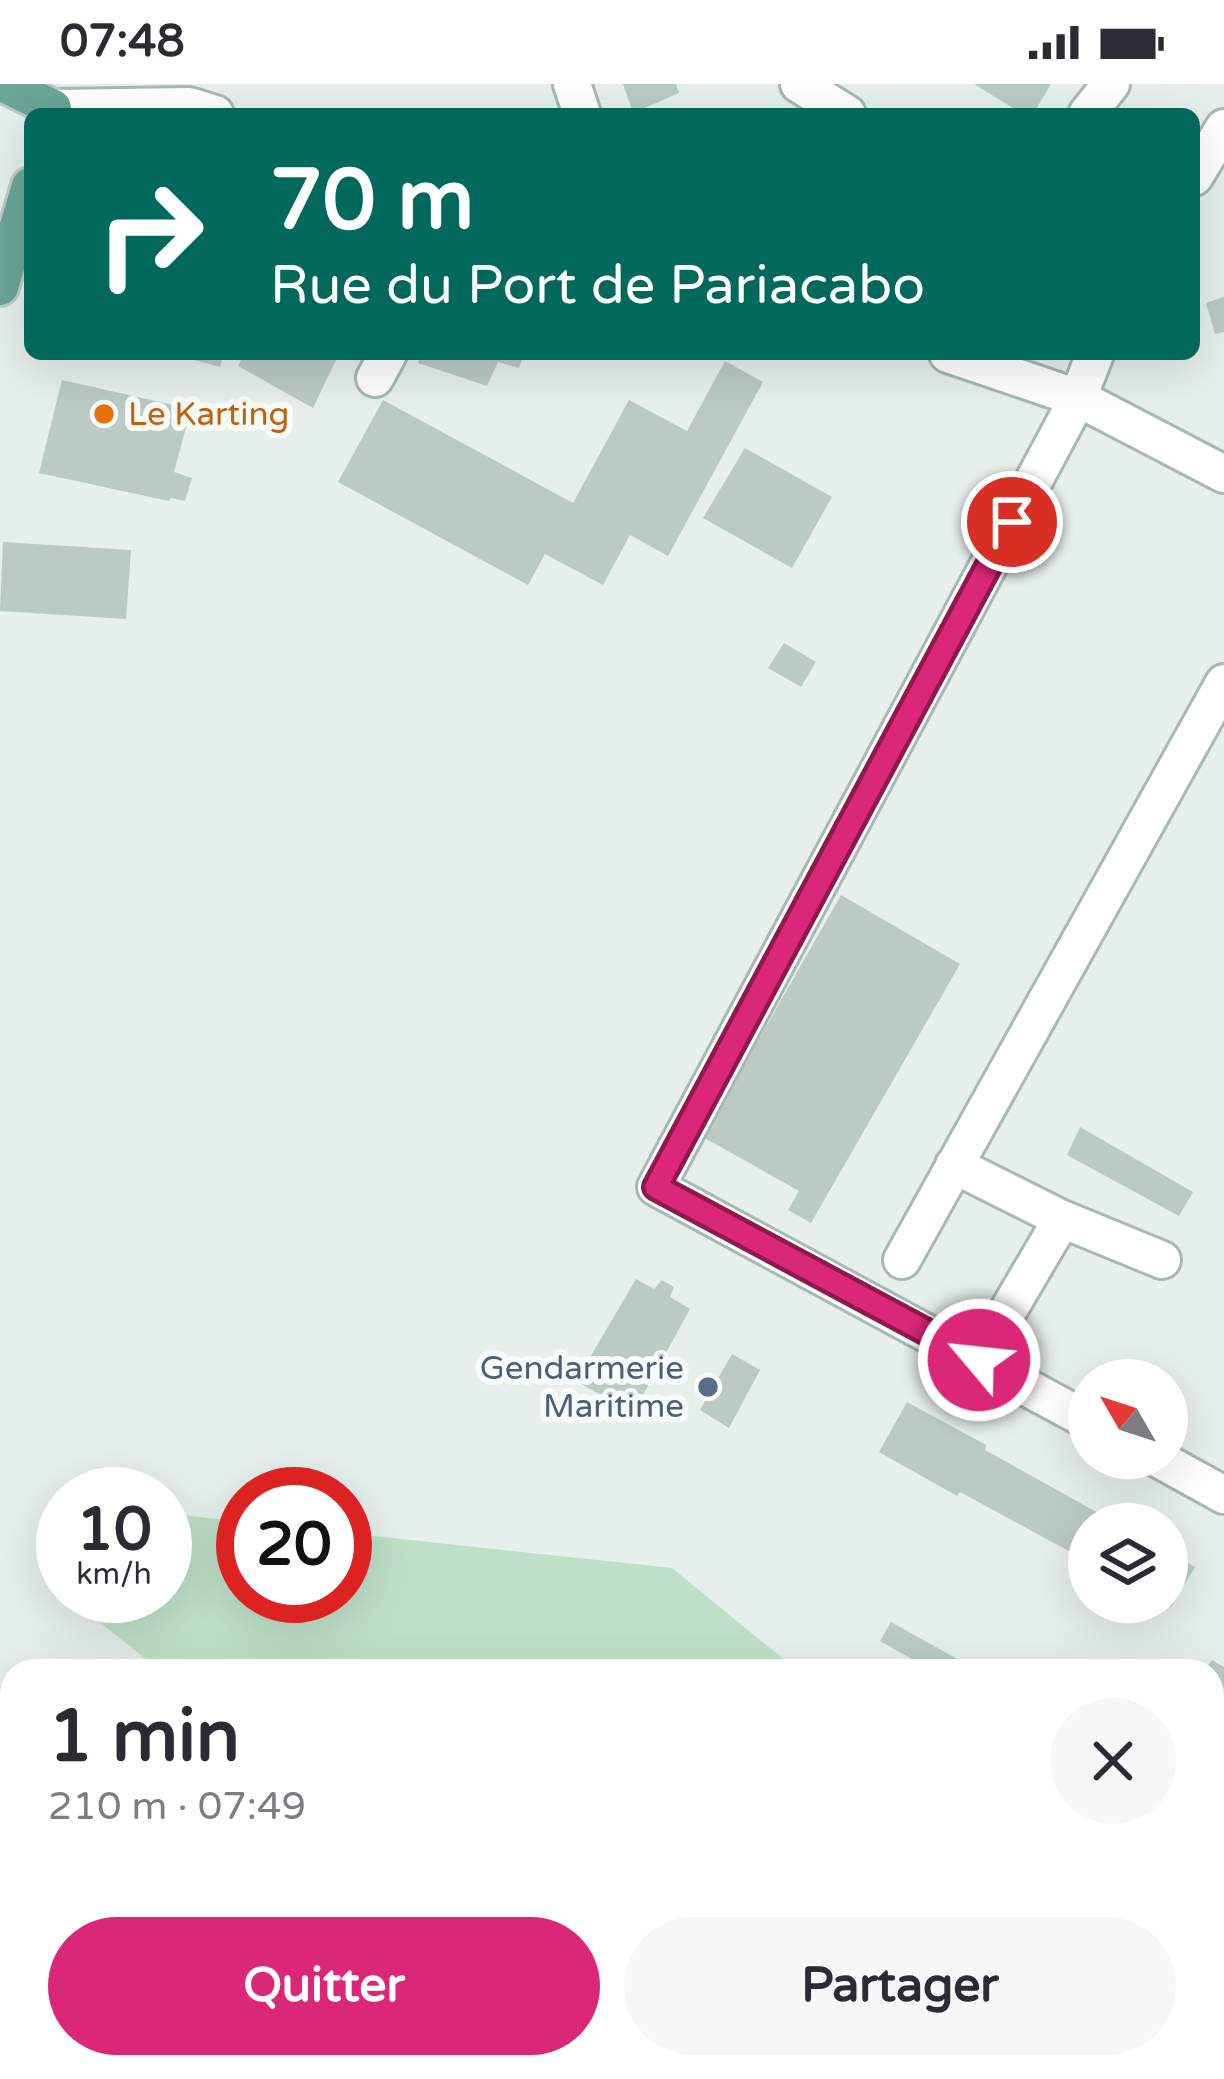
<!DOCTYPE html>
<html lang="fr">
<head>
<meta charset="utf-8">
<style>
	:root { --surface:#fff; --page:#f7f7f7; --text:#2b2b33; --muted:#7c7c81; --accent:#db2777 }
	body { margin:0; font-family:"Varela Round",sans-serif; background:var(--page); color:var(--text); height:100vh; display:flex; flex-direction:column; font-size:45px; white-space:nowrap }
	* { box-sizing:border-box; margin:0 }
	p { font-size:39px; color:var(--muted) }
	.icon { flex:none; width:66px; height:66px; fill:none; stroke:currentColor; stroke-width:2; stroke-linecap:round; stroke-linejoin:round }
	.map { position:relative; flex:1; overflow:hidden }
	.sheet { position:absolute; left:0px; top:1575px; width:1224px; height:420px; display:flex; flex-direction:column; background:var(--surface); border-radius:36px 36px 0 0; box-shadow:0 12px 48px #0002 }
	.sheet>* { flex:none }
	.top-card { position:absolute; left:24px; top:24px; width:1176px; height:252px; border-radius:18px; box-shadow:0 12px 48px #0002; background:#00695c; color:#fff; overflow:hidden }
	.needle { width:78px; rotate:309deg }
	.buttons { position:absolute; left:1068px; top:1275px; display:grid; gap:24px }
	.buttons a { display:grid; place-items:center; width:120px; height:120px; border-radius:50%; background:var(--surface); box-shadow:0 12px 48px #0002; font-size:60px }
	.speed { position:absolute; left:36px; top:1383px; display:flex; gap:24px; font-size:60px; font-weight:700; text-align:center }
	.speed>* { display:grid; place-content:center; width:156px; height:156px; border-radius:50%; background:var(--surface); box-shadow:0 12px 48px #0002; line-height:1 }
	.speed small { font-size:30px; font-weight:400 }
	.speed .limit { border:18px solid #d22; background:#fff; color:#111 }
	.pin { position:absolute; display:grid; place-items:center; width:102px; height:102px; color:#fff; margin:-51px; border:6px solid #fff; border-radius:50%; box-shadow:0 3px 12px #0007 }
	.me { position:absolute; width:132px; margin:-66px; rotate:298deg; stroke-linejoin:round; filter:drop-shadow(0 0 9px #0008) }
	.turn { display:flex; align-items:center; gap:42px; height:252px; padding:0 48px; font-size:54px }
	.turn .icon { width:156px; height:156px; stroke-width:2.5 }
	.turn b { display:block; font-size:84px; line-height:102px }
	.round { display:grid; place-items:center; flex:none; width:126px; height:126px; border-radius:63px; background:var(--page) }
	.head { display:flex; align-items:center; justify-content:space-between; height:204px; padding:0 48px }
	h1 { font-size:72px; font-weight:700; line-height:90px }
	.button { display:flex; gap:24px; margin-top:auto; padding:24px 48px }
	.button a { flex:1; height:138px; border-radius:72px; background:var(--accent); color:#fff; font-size:48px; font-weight:700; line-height:138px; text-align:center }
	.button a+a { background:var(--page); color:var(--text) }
	.status { display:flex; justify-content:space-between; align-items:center; height:84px; padding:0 60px; background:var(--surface); direction:ltr }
	.status svg { height:33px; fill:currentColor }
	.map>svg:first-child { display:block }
	.green { fill:#bfe0c8 }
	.building { fill:#bbcac4 }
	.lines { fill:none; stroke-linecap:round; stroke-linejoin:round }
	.minor-casing { stroke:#a8b8b2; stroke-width:42 }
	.major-casing { stroke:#c2cac8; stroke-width:42 }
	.minor { stroke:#fff; stroke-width:36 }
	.major { stroke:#6aa596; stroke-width:36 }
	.route-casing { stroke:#8e194d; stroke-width:30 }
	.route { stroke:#db2777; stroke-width:21 }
	.food-dot { fill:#e8710a; stroke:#f7fbf9; stroke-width:4.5 }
	.service-dot { fill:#5c6f8a; stroke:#f7fbf9; stroke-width:4.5 }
	.labels { text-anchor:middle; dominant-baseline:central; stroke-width:12; stroke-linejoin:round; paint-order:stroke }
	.food-label { font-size:33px; fill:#c56008; stroke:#f7fbf9; text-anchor:start }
	.service-label { font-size:33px; fill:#4e5e75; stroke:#f7fbf9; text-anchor:end }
</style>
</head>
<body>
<div class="status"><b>07:48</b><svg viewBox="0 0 49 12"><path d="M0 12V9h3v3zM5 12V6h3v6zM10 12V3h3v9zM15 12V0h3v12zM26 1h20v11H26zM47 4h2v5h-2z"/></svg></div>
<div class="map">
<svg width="1224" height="1995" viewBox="0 0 1224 1995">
	<rect width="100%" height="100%" fill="#e6efeb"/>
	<!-- green -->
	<path class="green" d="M165 1429 243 1438V1512H345V1449L672 1484 798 1587H161L67 1512H165Z
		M1212 1925 1224 1935V1995H606L585 1983H1212Z"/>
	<!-- building -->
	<path class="building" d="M623 0H676L679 9 633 29Z
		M974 0H1051L1033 30H1023Z
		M1224 213V248L1215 250 1206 219Z
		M172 270H224L220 283Z
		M244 270H339L313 324 238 282Z
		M421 270H524L519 284 498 278 487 302 418 279Z
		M725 277 763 298 668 472 630 451 603 501 545 470 528 501 338 398 383 316 573 419 629 316 687 347Z
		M62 296 191 325 174 388 192 394 185 417 171 414 169 417 39 389Z
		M745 364 832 413 792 484 703 434Z
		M3 458 131 466 126 535 0 527Z
		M784 559 816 578 801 603 768 584Z
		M841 811 960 880 811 1139 788 1126 799 1107 703 1053Z
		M1080 1043 1193 1108 1179 1132 1067 1071Z
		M636 1195 654 1205 662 1196 674 1203 670 1213 690 1225 633 1329 576 1297Z
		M732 1270 760 1286 729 1344 700 1326Z
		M907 1318 986 1361 985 1366 1118 1440H1089V1478L960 1408 957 1412 879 1368Z
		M1167 1467 1195 1483 1171 1523 1167 1521Z
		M891 1538 979 1587H933L880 1557Z
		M1212 1576 1224 1583V1624L1212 1645V1587H1205Z"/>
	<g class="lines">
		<defs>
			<path id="minor" d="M572 0 582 30
				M799 0 847 30
				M53 24 189 22 215 30
				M1087 30 1111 0
				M1194 93 1224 44
				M948 270 1078 314 1224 390
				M375 294 388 270
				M954 1081 1062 1135 1162 1176
				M902 1176 1224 599
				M979 1276 1062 1135
				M1089 1337 656 1103 1078 314 1095 270
				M1157 1374 1224 1411
				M0 1687 12 1705
				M271 1983 284 1995"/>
			<path id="major" d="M4 0 53 24
				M0 203 30 102
				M0 1822 12 1833
				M0 1921 12 1924
				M211 1983 239 1995"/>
		</defs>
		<!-- minor casing -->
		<use href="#minor" class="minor-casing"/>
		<!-- major casing -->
		<use href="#major" class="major-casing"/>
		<!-- minor -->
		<use href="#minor" class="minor"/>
		<!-- major -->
		<use href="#major" class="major"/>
	</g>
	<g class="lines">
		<defs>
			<path id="route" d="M979 1276 656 1103 1012 438"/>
		</defs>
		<!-- route casing -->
		<use href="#route" class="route-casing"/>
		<!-- route -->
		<use href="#route" class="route"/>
	</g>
	<!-- markers -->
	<circle class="food-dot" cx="104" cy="330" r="12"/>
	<circle class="service-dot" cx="708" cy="1303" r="12"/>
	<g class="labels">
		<!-- food labels -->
		<g class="food-label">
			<text x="128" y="330">Le Karting</text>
		</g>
		<!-- service labels -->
		<g class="service-label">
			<text x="684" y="1284">Gendarmerie<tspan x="684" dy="38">Maritime</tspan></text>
		</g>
	</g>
</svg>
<div class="buttons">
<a><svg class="needle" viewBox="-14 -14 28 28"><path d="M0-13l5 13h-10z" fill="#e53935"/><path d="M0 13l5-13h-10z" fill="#7c7c81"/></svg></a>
<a><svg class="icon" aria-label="layers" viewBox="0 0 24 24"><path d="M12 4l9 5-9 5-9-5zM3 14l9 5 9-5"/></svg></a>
</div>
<div class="speed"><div>10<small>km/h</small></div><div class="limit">20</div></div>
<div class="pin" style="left:1012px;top:438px;background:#d93025"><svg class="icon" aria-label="arrive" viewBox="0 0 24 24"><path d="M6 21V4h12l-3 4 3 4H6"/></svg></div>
<svg class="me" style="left:979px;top:1276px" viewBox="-20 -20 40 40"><circle r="17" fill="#db2777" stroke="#fff" stroke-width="3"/><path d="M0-11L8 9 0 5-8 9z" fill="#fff"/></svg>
<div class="top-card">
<div class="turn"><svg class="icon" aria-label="right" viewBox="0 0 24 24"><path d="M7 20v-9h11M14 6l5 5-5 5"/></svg><div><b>70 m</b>Rue du Port de Pariacabo</div></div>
</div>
<section class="sheet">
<div class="head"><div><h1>1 min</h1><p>210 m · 07:49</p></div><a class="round"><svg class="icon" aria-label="close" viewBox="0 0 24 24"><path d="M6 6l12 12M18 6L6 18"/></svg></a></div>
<div class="button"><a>Quitter</a><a>Partager</a></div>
</section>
</div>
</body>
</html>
